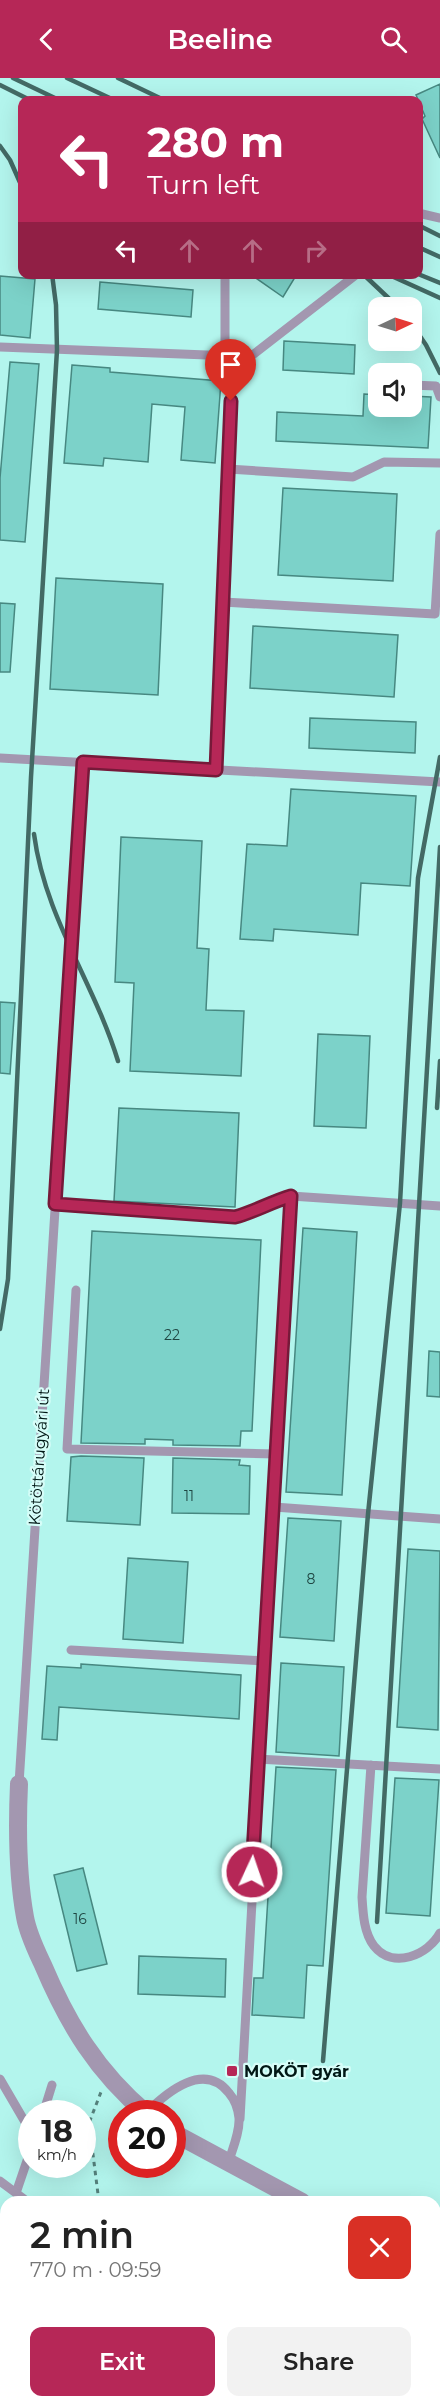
<!DOCTYPE html>
<html lang="en">
<head>
<meta charset="utf-8">
<style>
	:root { --surface:#fff; --page:#f2f2f2; --text:#222; --muted:#767676; --accent:#b62757 }
	body { margin:0; font-family:Montserrat,sans-serif; background:var(--page); color:var(--text); height:100vh; display:flex; flex-direction:column; font-size:22px; white-space:nowrap }
	* { box-sizing:border-box; margin:0 }
	p { font-size:20px; color:var(--muted) }
	.icon { flex:none; width:33px; height:33px; fill:none; stroke:currentColor; stroke-width:2; stroke-linecap:round; stroke-linejoin:round }
	.map { position:relative; flex:1; overflow:hidden }
	.sheet { position:absolute; left:0px; top:2118px; width:441px; height:212px; display:flex; flex-direction:column; background:var(--surface); border-radius:18px 18px 0 0; box-shadow:0 6px 24px #0002 }
	.sheet>* { flex:none }
	.banner { position:absolute; left:18px; top:18px; width:405px; height:183px; border-radius:12px; box-shadow:0 6px 24px #0002; background:#b62757; color:#fff; overflow:hidden }
	.needle { width:39px; rotate:86deg }
	.controls { position:absolute; left:368px; top:219px; display:grid; gap:12px }
	.controls a { display:grid; place-items:center; width:54px; height:54px; border-radius:12px; background:var(--surface); box-shadow:0 6px 24px #0002; font-size:30px }
	.speed { position:absolute; left:18px; top:2022px; display:flex; gap:12px; font-size:30px; font-weight:700; text-align:center }
	.speed>* { display:grid; place-content:center; width:78px; height:78px; border-radius:50%; background:var(--surface); box-shadow:0 6px 24px #0002; line-height:1 }
	.speed small { font-size:15px; font-weight:400 }
	.speed .limit { border:9px solid #d22; background:#fff; color:#111 }
	.pin { position:absolute; display:grid; place-items:center; width:51px; height:51px; color:#fff; margin:-62px -26px; border-radius:50% 50% 50% 0; rotate:-45deg; box-shadow:0 0 6px #0007 }
	.pin .icon { rotate:45deg }
	.me { position:absolute; width:66px; margin:-33px; rotate:3deg; stroke-linejoin:round; filter:drop-shadow(0 0 4px #0008) }
	.turn { display:flex; align-items:center; gap:21px; height:126px; padding:0 30px; font-size:27px }
	.turn .icon { width:78px; height:78px; stroke-width:2.5 }
	.turn b { display:block; font-size:42px; line-height:51px }
	.lanes { display:flex; align-items:center; height:57px; padding:0 30px; background:#0003; justify-content:center; gap:30px; direction:ltr }
	.lanes .off { opacity:.35 }
	.round { display:grid; place-items:center; flex:none; width:63px; height:63px; border-radius:12px; background:var(--page) }
	.summary { display:flex; align-items:center; justify-content:space-between; height:102px; padding:0 30px }
	h1 { font-size:36px; font-weight:600; line-height:45px }
	.cta { display:flex; gap:12px; margin-top:auto; padding:12px 30px }
	.cta a { flex:1; height:69px; border-radius:12px; background:var(--accent); color:#fff; font-size:24px; font-weight:600; line-height:69px; text-align:center }
	.cta a+a { background:var(--page); color:var(--text) }
	header { display:flex; justify-content:space-between; align-items:center; height:78px; padding:0 30px; background:var(--accent); color:#fff; font-size:27px; font-weight:600 }
	.map>svg:first-child { display:block }
	.green { fill:#e6c4a2 }
	.building { fill:#7cd2c9; stroke:#478881; stroke-width:1.5 }
	.lines { fill:none; stroke-linecap:round; stroke-linejoin:round }
	.path { stroke:#55817c; stroke-width:3; stroke-dasharray:4.5 4.5; stroke-linecap:butt }
	.lane { stroke:#a397b0; stroke-width:9 }
	.street { stroke:#a397b0; stroke-width:18 }
	.rail { stroke:#436a65; stroke-width:4.5 }
	.route-casing { stroke:#761939; stroke-width:15 }
	.route { stroke:#b62757; stroke-width:10 }
	.poi-dot { fill:#b62757; stroke:#d6fdf8; stroke-width:2 }
	.labels { text-anchor:middle; dominant-baseline:central; stroke-width:4.5; stroke-linejoin:round; paint-order:stroke }
	.number-label { font-size:14px; fill:#1f4642 }
	.street-label { font-size:16px; fill:#001715; stroke:#d6fdf8 }
	.poi-label { font-size:16px; font-weight:bold; fill:#001715; stroke:#d6fdf8; text-anchor:start }
</style>
</head>
<body>
<header><svg class="icon" aria-label="back" viewBox="0 0 24 24"><path d="M15 5l-7 7 7 7"/></svg>Beeline<svg class="icon" aria-label="search" viewBox="0 0 24 24"><circle cx="10" cy="10" r="6"/><path d="M15 15l6 6"/></svg></header>
<div class="map">
<svg width="440" height="2329" viewBox="0 0 440 2329">
	<rect width="100%" height="100%" fill="#b3f5ed"/>
	<!-- green -->
	<path class="green" d="M53 2324H194V2329H51Z"/>
	<!-- building -->
	<path class="building" d="M440 6V80L422 41 425 38 416 17Z
		M250 196H297L283 219Z
		M0 198 35 201 30 260 0 257Z
		M100 204 193 212 191 239 98 231Z
		M284 263 355 267 354 296 283 292Z
		M10 284 39 286 25 464 0 462V400Z
		M72 287 110 290V294L221 303 215 385 181 382 185 329 152 326 148 384 104 380 103 388 64 385Z
		M364 316 378 317V328H411V318L431 319 428 370 276 363 277 334 363 338Z
		M283 410 397 416 393 503 278 497Z
		M56 500 163 506 158 617 50 611Z
		M0 525 15 526 10 594H0Z
		M253 548 398 557 394 619 250 610Z
		M310 640 416 644 415 675 309 670Z
		M291 711 416 718 410 808 361 805 358 857 274 851 273 863 240 861 247 766 287 768Z
		M121 759 202 763 197 870 209 871 206 932 244 933 241 998 130 993 134 905 115 904Z
		M0 924 15 925 10 996 0 995Z
		M318 956 370 958 366 1050 314 1048Z
		M119 1030 239 1035 235 1129 114 1123Z
		M303 1150 357 1154 342 1417 286 1414Z
		M92 1153 261 1162 252 1353H241L240 1368 173 1367V1362L145 1361V1366L81 1365Z
		M429 1273 440 1274V1319L427 1318Z
		M81 1378 144 1380 140 1447 67 1443 71 1379Z
		M173 1380 240 1382 239 1387 250 1388 249 1436 172 1435Z
		M288 1440 341 1443 334 1563 280 1559Z
		M408 1471 440 1473 438 1652 397 1649Z
		M128 1480 188 1484 183 1565 123 1561Z
		M281 1585 344 1589 339 1678 276 1674Z
		M81 1586 241 1597 239 1641 59 1629 57 1662 42 1661 47 1588 81 1590Z
		M276 1689 336 1692 323 1888 307 1887 304 1940 252 1937 254 1900H263Z
		M395 1700 439 1702 430 1838 386 1835Z
		M83 1790 107 1886 77 1893 54 1797Z
		M139 1878 226 1881 225 1919 138 1916Z"/>
	<g class="lines">
		<!-- path -->
		<path class="path" d="M99 2124 89 2045 101 2014"/>
		<!-- lane -->
		<path class="lane" d="M418 135 440 140
			M225 196V278
			M0 269 233 278 216 692
			M233 278 250 279 357 196
			M411 307 436 308 440 319
			M228 391 353 399 384 384 440 385
			M223 524 435 536 440 456
			M0 680 440 704
			M55 1126 235 1139C255 1134 271 1124 291 1118L440 1128
			M76 1212 67 1371 276 1376
			M274 1429 440 1441
			M71 1572 265 1583
			M257 1681 440 1691
			M371 1687 362 1819C363 1836 364 1855 374 1868 393 1892 428 1877 440 1855
			M19 1706 83 685
			M0 2001 32 2056
			M146 2035C167 2014 204 1983 229 2015 235 2022 238 2030 239 2040 240 2054 232 2072 228 2086
			M43 2036 52 2007
			M240 2041C255 1734 274 1426 291 1118
			M0 2103 28 2124
			M16 2115 32 2068
			M435 2219 440 2215
			M316 2324 330 2329
			M388 2329 396 2326V2324"/>
		<!-- street -->
		<path class="street" d="M19 1706C17 1751 17 1795 25 1839 28 1856 36 1872 43 1887 68 1946 97 1994 147 2036
			M172 2054 302 2124
			M435 2193 440 2196
			M0 2219 6 2221
			M267 2324 281 2329
			M68 2329 70 2324"/>
		<!-- rail -->
		<path class="rail" d="M13 0 59 22
			M67 0 114 22
			M118 0 164 22
			M0 7 30 22
			M0 68 10 82 22 109
			M418 147 440 158
			M418 169 440 179
			M363 196 399 230
			M387 196 440 220
			M418 196 440 205
			M411 245 426 267 440 295
			M34 756C45 840 94 904 118 983
			M437 1030 440 983
			M0 1251 8 1201 31 699 57 272 56 227 52 196
			M377 1844 440 769
			M323 1983 368 1436 400 1125 418 800 440 679"/>
	</g>
	<g class="lines">
		<defs>
			<path id="route" d="M231 323 216 692 83 684 55 1126 235 1139C254 1134 271 1124 291 1118L252 1794"/>
		</defs>
		<!-- route casing -->
		<use href="#route" class="route-casing"/>
		<!-- route -->
		<use href="#route" class="route"/>
	</g>
	<!-- markers -->
	<rect class="poi-dot" x="226" y="1987" width="12" height="12" rx="3"/>
	<g class="labels">
		<!-- number labels -->
		<g class="number-label">
			<text x="172" y="1257">22</text>
			<text x="189" y="1418">11</text>
			<text x="311" y="1501">8</text>
			<text x="80" y="1841">16</text>
		</g>
		<!-- street labels -->
		<g class="street-label">
			<text transform="translate(39 1379) rotate(-86)">Kötöttárugyári út</text>
		</g>
		<!-- poi labels -->
		<g class="poi-label">
			<text x="244" y="1993">MOKÖT gyár</text>
		</g>
	</g>
</svg>
<div class="controls">
<a><svg class="needle" viewBox="-14 -14 28 28"><path d="M0-13l5 13h-10z" fill="#e53935"/><path d="M0 13l5-13h-10z" fill="#767676"/></svg></a>
<a><svg class="icon" aria-label="sound" viewBox="0 0 24 24"><path d="M4 9h4l5-4v14l-5-4H4zM17 9q2 3 0 6"/></svg></a>
</div>
<div class="speed"><div>18<small>km/h</small></div><div class="limit">20</div></div>
<div class="pin" style="left:231px;top:323px;background:#d93025"><svg class="icon" aria-label="arrive" viewBox="0 0 24 24"><path d="M6 21V4h12l-3 4 3 4H6"/></svg></div>
<svg class="me" style="left:252px;top:1794px" viewBox="-20 -20 40 40"><circle r="17" fill="#b62757" stroke="#fff" stroke-width="3"/><path d="M0-11L8 9 0 5-8 9z" fill="#fff"/></svg>
<div class="banner">
<div class="turn"><svg class="icon" aria-label="left" viewBox="0 0 24 24"><path d="M17 20v-9H6M10 6l-5 5 5 5"/></svg><div><b>280 m</b>Turn left</div></div>
<div class="lanes"><svg class="icon" aria-label="left" viewBox="0 0 24 24"><path d="M17 20v-9H6M10 6l-5 5 5 5"/></svg><svg class="icon off" aria-label="ahead" viewBox="0 0 24 24"><path d="M12 20V5M6 11l6-6 6 6"/></svg><svg class="icon off" aria-label="ahead" viewBox="0 0 24 24"><path d="M12 20V5M6 11l6-6 6 6"/></svg><svg class="icon off" aria-label="right" viewBox="0 0 24 24"><path d="M7 20v-9h11M14 6l5 5-5 5"/></svg></div>
</div>
<section class="sheet">
<div class="summary"><div><h1>2 min</h1><p>770 m · 09:59</p></div><a class="round" style="background:#d93025;color:#fff"><svg class="icon" aria-label="close" viewBox="0 0 24 24"><path d="M6 6l12 12M18 6L6 18"/></svg></a></div>
<div class="cta"><a>Exit</a><a>Share</a></div>
</section>
</div>
</body>
</html>
